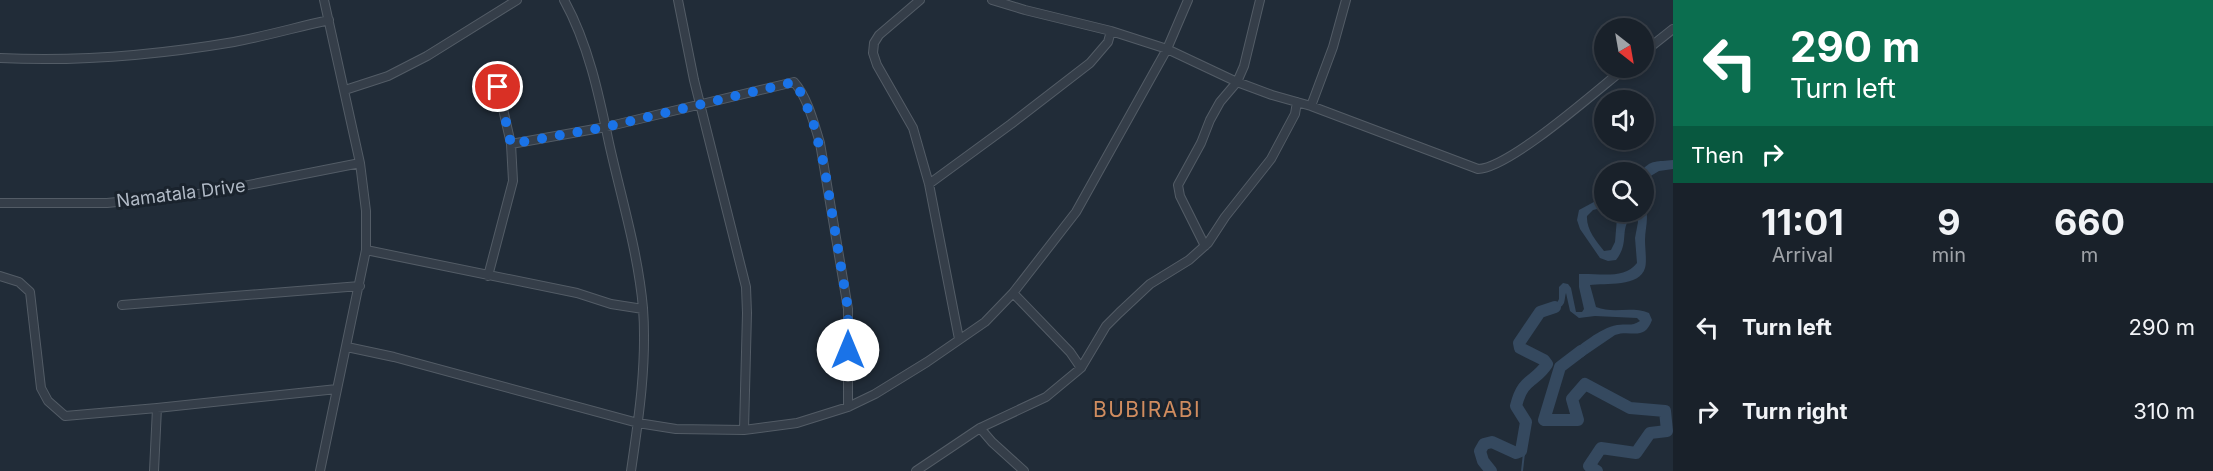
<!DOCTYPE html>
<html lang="en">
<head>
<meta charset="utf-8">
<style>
	:root { --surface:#19212a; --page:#222932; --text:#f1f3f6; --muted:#9fa3a8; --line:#373e47 }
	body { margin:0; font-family:Inter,sans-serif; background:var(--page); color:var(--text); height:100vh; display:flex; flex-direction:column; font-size:22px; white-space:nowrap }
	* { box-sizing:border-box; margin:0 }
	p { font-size:20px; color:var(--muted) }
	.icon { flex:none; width:33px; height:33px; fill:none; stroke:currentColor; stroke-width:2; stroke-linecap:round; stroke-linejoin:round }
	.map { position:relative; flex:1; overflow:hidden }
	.sheet { display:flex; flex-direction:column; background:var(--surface); width:540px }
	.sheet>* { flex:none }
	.hud { background:#0b6e4f; color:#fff; overflow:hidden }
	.needle { width:39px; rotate:149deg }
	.buttons { position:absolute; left:1594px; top:18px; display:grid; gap:12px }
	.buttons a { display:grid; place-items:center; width:60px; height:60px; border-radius:50%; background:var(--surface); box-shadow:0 3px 9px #0003,0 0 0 2px var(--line); font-size:30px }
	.pin { position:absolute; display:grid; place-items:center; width:51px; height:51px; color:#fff; margin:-26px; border:3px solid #fff; border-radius:50%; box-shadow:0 2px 6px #0007 }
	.me { position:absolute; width:66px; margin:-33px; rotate:0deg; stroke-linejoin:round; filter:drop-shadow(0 0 4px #0008) }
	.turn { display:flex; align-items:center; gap:21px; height:126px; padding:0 18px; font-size:27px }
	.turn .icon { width:78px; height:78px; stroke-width:2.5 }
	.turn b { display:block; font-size:42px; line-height:51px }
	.then { display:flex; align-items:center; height:57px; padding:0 18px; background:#0003; gap:12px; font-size:22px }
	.eta { display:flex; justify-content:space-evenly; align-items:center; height:102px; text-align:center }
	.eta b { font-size:36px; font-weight:700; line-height:42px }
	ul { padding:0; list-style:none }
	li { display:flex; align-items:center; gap:18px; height:84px; padding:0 18px }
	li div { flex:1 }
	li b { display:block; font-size:22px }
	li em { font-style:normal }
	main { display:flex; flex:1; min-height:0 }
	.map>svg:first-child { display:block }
	.water { fill:#35495f }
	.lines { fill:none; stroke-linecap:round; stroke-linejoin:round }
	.stream { stroke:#35495f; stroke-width:2 }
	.river { stroke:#35495f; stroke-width:12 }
	.minor-casing { stroke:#535c66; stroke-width:10 }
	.minor { stroke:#353e49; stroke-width:8 }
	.route { stroke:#1a73e8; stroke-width:10; stroke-dasharray:0 18 }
	.labels { text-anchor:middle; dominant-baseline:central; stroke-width:6; stroke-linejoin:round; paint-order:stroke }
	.street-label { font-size:18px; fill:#b0b9c5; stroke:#1a232d }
	.quarter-label { font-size:21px; letter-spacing:1.5px; fill:#d08c5f; stroke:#1a232d }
</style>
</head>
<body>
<main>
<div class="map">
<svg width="1673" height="471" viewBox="0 0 1673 471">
	<rect width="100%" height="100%" fill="#212c38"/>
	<!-- water -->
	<path class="water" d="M1673 160V169L1659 171 1644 180V172H1641C1650 159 1658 162 1673 160Z
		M1605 196V207L1593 210 1587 216C1586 229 1596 241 1604 251L1611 250 1615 242 1617 218 1623 212H1644V204C1650 217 1645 227 1645 240 1645 249 1647 261 1645 268 1640 287 1605 283 1590 285L1596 307C1613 314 1631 306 1649 313L1652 320C1644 342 1631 329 1615 335L1571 365 1566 356C1579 346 1600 328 1617 325 1626 323 1631 327 1640 321L1637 318 1595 316 1579 318 1570 311 1566 293C1565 296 1565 299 1564 303 1560 311 1547 311 1540 312L1549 304 1557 303 1559 299V287L1563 283 1568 284 1571 288 1576 312H1582L1584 309 1579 287V274C1598 273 1624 280 1637 263L1635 238 1638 222 1636 215 1631 216C1619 232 1630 242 1616 260L1608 261 1600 258 1580 229 1577 220 1579 210Z"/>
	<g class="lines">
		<!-- stream -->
		<path class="stream" d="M1521 451 1524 453 1522 471"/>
		<!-- river -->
		<path class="river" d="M1581 351 1560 367 1544 420H1578L1572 399 1585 384 1630 408 1665 411 1667 431 1650 433 1636 453 1601 448 1589 466 1597 471
			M1491 471 1483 461 1480 451 1484 444 1492 442 1516 453 1521 451 1526 422 1516 406C1523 377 1535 383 1547 364L1544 360 1520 348 1519 343 1540 312 1555 307"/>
		<defs>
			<path id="minor" d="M564 0C588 43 599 95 609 143 621 197 638 252 643 308 647 362 639 417 631 471
				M678 0 694 80 746 287 747 313 744 430
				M920 0 879 35 874 43 873 53 877 65 913 128 929 184 959 339
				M992 0 1025 10 1111 31 1167 49 1237 82 1272 95 1311 106 1478 169C1510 168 1597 90 1625 68
				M1644 52 1673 29
				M0 58C78 62 157 55 234 42 266 36 297 27 329 20
				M345 90 388 76 427 56 517 0
				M1311 106 1333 47 1346 0
				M511 144 606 127 794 82C808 98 814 124 820 143L848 309V407
				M929 184 1011 124 1090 63 1108 42 1111 31
				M0 203H107L208 193 360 163
				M1205 246 1180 196 1178 185 1201 143 1210 120 1220 102 1237 82 1244 66 1260 0
				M366 250 577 293 611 304 643 309
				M0 276 19 282 30 292 41 388 48 401 65 416 157 408 337 389
				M488 276 513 181 511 144 498 87
				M122 305 360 286
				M347 347 394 357 638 423 676 429 744 430 797 423 848 407 875 394 927 362 985 322 1013 293 1076 212 1167 49 1188 0
				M1081 368 1106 326 1119 313 1150 284 1189 260 1208 243 1225 217 1271 159 1295 114 1297 102
				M980 428 992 442 1024 471
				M154 471 157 408
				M320 471 366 250V211L360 163 324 0
				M916 471 980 428 1046 397 1081 368 1070 352 1013 293"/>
		</defs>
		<!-- minor casing -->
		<use href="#minor" class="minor-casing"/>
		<!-- minor -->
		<use href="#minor" class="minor"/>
	</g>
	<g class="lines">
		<!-- route -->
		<path class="route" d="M498 87 511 144 606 127 794 82 798 87 812 118 824 165 848 309V350"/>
	</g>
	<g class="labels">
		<!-- street labels -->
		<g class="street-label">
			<text transform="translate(181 193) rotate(-7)">Namatala Drive</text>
		</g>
		<!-- quarter labels -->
		<g class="quarter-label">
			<text x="1147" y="409">BUBIRABI</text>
		</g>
	</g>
</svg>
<div class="buttons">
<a><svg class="needle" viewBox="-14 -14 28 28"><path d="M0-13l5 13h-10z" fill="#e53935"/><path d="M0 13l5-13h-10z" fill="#9fa3a8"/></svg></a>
<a><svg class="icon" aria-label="sound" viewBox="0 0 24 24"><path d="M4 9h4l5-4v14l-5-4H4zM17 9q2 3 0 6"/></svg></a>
<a><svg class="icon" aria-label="search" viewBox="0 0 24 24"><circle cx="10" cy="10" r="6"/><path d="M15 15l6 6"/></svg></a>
</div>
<div class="pin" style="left:498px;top:87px;background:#d93025"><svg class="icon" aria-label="arrive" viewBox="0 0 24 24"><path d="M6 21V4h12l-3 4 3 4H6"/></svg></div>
<svg class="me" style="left:848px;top:350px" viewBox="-20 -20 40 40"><circle r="19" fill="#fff"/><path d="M0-13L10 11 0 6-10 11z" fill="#1a73e8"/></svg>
</div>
<section class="sheet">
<div class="hud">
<div class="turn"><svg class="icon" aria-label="left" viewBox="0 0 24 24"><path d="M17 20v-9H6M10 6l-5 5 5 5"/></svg><div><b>290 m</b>Turn left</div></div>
<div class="then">Then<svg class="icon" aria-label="right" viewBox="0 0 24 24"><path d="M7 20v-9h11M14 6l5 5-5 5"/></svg></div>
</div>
<div class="eta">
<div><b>11:01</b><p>Arrival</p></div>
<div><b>9</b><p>min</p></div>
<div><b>660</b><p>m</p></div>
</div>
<ul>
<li><svg class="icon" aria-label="left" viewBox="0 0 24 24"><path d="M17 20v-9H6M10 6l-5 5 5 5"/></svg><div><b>Turn left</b></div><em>290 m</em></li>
<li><svg class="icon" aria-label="right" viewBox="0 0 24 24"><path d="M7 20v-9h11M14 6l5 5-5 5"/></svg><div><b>Turn right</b></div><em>310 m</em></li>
</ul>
</section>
</main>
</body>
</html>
